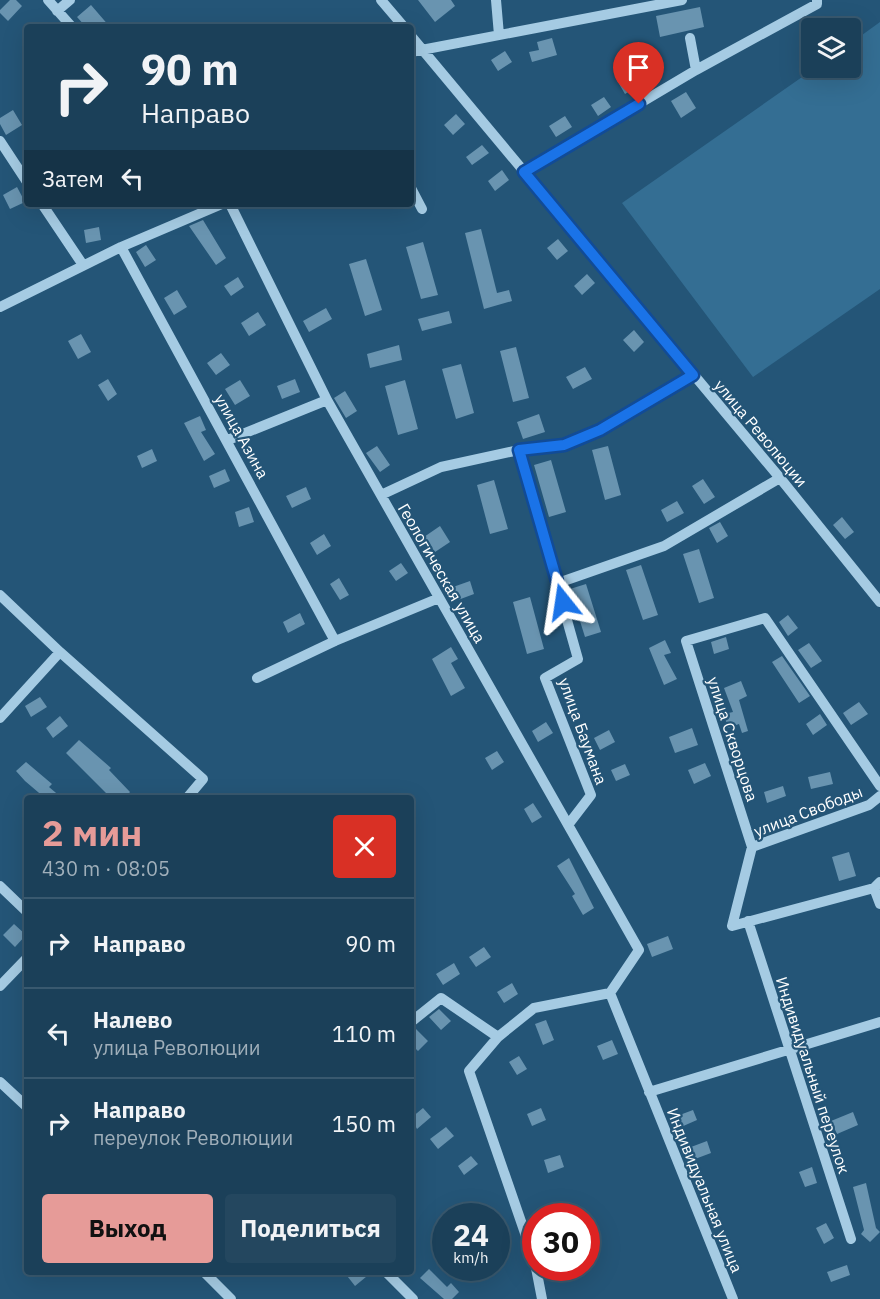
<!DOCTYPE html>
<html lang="ru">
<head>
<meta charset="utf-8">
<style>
	:root { --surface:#1b4059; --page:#24475f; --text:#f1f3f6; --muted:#a0afba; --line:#39596f; --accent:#e69b98 }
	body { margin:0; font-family:"IBM Plex Sans",sans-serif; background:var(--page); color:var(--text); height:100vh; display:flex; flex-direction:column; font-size:22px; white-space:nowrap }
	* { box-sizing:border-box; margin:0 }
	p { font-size:20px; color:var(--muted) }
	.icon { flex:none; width:33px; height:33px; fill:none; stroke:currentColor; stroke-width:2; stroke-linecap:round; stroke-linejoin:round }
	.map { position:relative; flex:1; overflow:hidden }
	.sheet { position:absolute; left:24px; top:795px; width:390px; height:480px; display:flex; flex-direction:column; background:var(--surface); border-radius:6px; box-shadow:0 6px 24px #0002,0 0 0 2px var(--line) }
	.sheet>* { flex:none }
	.top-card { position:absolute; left:24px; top:24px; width:390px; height:183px; border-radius:6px; box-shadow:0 6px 24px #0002,0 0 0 2px var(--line); background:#1b4059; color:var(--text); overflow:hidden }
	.buttons { position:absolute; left:801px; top:18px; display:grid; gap:12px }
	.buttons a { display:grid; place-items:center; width:60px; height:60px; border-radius:6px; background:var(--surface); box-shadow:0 6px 24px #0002,0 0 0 2px var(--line); font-size:30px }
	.speed { position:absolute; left:432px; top:1203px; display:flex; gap:12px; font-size:30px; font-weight:700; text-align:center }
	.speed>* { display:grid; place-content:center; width:78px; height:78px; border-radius:50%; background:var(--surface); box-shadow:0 6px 24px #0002,0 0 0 2px var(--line); line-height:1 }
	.speed small { font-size:15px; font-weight:400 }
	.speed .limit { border:9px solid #d22; background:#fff; color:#111 }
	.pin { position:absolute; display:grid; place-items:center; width:51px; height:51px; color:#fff; margin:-62px -26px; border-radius:50% 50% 50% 0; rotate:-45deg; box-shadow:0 0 6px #0007 }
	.pin .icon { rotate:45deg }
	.me { position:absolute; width:66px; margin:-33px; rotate:345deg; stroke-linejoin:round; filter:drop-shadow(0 0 4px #0008) }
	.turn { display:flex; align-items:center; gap:21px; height:126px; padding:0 18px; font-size:27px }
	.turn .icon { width:78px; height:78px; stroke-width:2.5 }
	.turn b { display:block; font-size:42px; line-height:51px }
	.then { display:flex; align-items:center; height:57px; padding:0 18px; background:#0003; gap:12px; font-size:22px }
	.round { display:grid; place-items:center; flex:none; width:63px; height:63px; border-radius:6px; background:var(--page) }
	.summary { display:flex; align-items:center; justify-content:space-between; height:102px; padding:0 18px }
	h1 { font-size:36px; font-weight:700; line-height:45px; color:var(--accent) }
	.action { display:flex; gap:12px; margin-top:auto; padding:12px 18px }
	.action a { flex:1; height:69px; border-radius:6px; background:var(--accent); color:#111; font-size:24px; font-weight:700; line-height:69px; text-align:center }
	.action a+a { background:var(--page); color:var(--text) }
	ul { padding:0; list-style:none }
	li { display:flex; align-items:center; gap:18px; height:90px; padding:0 18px; border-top:2px solid var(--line) }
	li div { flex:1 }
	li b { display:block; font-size:22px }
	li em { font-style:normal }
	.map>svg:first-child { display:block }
	.green { fill:#346e93 }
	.building { fill:#6994b0 }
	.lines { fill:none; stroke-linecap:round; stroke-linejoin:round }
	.minor { stroke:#a5cbe3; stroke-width:10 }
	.route-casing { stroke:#114b97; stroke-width:15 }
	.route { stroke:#1a73e8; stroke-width:10 }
	.labels { text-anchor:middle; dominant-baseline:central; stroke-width:4.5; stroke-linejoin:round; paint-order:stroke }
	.street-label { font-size:16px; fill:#fff; stroke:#245577 }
</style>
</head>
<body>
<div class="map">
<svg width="880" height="1299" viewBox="0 0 880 1299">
	<rect width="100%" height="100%" fill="#245577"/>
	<!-- green -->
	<path class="green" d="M880 22V289L753 377 622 203 815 68H850L851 43Z"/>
	<!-- building -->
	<path class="building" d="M10 0H16L22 6 8 21 0 13V10Z
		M418 0H451L455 6 435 22Z
		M91 5 110 27H86L77 17Z
		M700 7 704 27 660 37 656 16Z
		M552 38 557 55 532 62 529 52 539 50 537 42Z
		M505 51 512 62 498 71 491 60Z
		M636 71 643 83 625 94 618 82Z
		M686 92 696 108 681 118 671 101Z
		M604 97 611 107 598 116 591 105Z
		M13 110 22 125 6 135 0 124V118Z
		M456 114 465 124 453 135 444 125Z
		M565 116 572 127 556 137 549 126Z
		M482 145 489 153 472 165 466 157Z
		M502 170 509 180 495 191 488 181Z
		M17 187 25 202 10 209 3 195Z
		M203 220 226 258 216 265 189 226Z
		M99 227 101 240 86 243 84 230Z
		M481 229 497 293 509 290 512 301 484 309 465 233Z
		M558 239 568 251 557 260 547 248Z
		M423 242 438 295 421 299 406 247Z
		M146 245 156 260 145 267 136 252Z
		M366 259 382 310 365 316 349 264Z
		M587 274 595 283 582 295 574 286Z
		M238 277 244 287 231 296 224 286Z
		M177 290 187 307 174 315 164 298Z
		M326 308 332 319 309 332 303 321Z
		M449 311 452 323 422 331 418 319Z
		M258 312 266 325 249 336 241 323Z
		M634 330 644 342 634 352 623 340Z
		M81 334 91 352 78 359 68 341Z
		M399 345 402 360 370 368 367 354Z
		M516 347 529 398 513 402 500 351Z
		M221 353 230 365 216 375 207 363Z
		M461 364 474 413 456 419 442 369Z
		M585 367 592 379 573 389 566 377Z
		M108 379 117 394 108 401 98 385Z
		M295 379 300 392 282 399 277 386Z
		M240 380 250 396 235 405 225 389Z
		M405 380 418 429 398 435 385 386Z
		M345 391 357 411 346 418 334 398Z
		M539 414 545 432 523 439 517 422Z
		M200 416 206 430 201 432 215 454 204 461 184 423Z
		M377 446 390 465 380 472 366 453Z
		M608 446 621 495 605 500 592 450Z
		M152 449 157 461 142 468 137 456Z
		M551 460 566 512 549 517 534 465Z
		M225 469 230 481 214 488 209 476Z
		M703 479 715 497 704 504 692 486Z
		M494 480 508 529 490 534 477 485Z
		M306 487 311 499 292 508 286 496Z
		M677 501 684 513 667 522 661 510Z
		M249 507 254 522 239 527 235 512Z
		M842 517 854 532 845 539 833 525Z
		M720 522 728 536 717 543 709 528Z
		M440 526 450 542 435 552 424 537Z
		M324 534 331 546 317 555 310 543Z
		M699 549 714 598 699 603 683 554Z
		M401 563 408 573 396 581 389 571Z
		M641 565 658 615 643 620 626 570Z
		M339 578 349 595 340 600 330 584Z
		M470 581 474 594 458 600 453 587Z
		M586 584 601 632 585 637 570 589Z
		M530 597 544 649 527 654 513 602Z
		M300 613 305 624 288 633 283 622Z
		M788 615 798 628 788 636 779 622Z
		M726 637 729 649 714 654 711 642Z
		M665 640 671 653 664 655 677 679 664 685 649 648Z
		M809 643 822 661 811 668 798 650Z
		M451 647 458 659 451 663 465 688 451 696 432 659Z
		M782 656 810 696 799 703 772 662Z
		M741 681 747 696 739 700 748 731 742 733 739 724 728 728 724 714 733 712 724 688Z
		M40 697 47 707 31 717 25 706Z
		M859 702 868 714 851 725 843 713Z
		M820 714 827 725 813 735 806 724Z
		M60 716 68 726 53 738 46 728Z
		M546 722 553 733 538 742 532 731Z
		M692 728 698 745 675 753 669 737Z
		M609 730 615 742 600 750 594 738Z
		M79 740 111 768 109 770 130 792 125 798H111L66 753Z
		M497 751 504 762 492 770 485 758Z
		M26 762 52 784 49 787 62 798H45L25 781 16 771Z
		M705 763 711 776 694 784 688 770Z
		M625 764 630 775 616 781 611 770Z
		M830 772 833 784 811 789 808 777Z
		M783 786 786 796 767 803 764 792Z
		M533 803 542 817 532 823 524 809Z
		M849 852 856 876 839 881 832 857Z
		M569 858 594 908 583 915 572 896 575 894 557 866Z
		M14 924 26 935 15 947 3 935Z
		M668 936 673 949 652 957 647 944Z
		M484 947 491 957 476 967 469 957Z
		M454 963 460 974 443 985 436 974Z
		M512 983 518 994 504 1003 497 992Z
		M439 1009 451 1021 441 1030 429 1017Z
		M546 1020 554 1040 543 1045 535 1024Z
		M416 1029 428 1041 418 1051 411 1044V1035Z
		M612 1040 618 1054 603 1060 597 1046Z
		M519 1056 527 1069 517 1075 509 1062Z
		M423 1108 431 1117 417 1129 411 1118Z
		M541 1108 546 1120 532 1126 527 1114Z
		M693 1110 697 1120 681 1127 677 1116Z
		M853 1112 858 1125 837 1134 831 1121Z
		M446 1127 454 1136 438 1149 430 1139Z
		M707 1141 711 1153 695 1159 691 1147Z
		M560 1155 564 1167 548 1173 544 1160Z
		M471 1156 478 1164 464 1175 458 1166Z
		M812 1167 817 1183 805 1187 799 1172Z
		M866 1183 876 1228 880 1232 870 1242 861 1234 864 1230 853 1187Z
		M826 1223 834 1238 824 1244 816 1228Z
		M847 1265 850 1275 831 1282 827 1272Z
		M429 1269 447 1287 451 1283 459 1292 452 1299H444L420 1278Z
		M344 1272H372L355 1286Z"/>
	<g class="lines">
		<!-- minor -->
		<path class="minor" d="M48 0 72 27
			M381 0 404 27
			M496 0 499 35
			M57 11 70 0
			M411 36 780 478 880 602
			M690 38 696 70
			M411 52 682 0
			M0 141 27 182
			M524 172 696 70 817 4V0
			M411 188 422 209
			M42 204 83 265
			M230 204 327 400 639 950 610 993 733 1299
			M121 247 335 641
			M0 307 121 247 222 204
			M228 440 327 400
			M519 450 578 659 545 678 591 795 568 825
			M381 495 441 467 519 450 564 445 600 430 693 375
			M558 583 664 546 780 478
			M0 595 60 652
			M257 678 335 641 439 598
			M0 718 60 652 203 779 187 798
			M880 796 869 805 752 847 732 926 874 888 880 882
			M752 847 686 641 765 618 880 786
			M0 886 27 912
			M874 888 880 904
			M748 921 851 1239
			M0 986 27 958
			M411 1022 441 998 498 1037 469 1071 536 1265
			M498 1037 534 1008 610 993
			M0 1082 27 1107
			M649 1092 880 1022
			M536 1268 542 1299
			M204 1272 231 1299
			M386 1272 413 1299"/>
	</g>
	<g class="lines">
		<defs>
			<path id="route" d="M563 602 519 450 564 445 600 430 693 375 524 172 639 104"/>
		</defs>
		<!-- route casing -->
		<use href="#route" class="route-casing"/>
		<!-- route -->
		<use href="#route" class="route"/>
	</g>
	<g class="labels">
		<!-- street labels -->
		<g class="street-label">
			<text transform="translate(761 433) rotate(50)">улица Революции</text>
			<text transform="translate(242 436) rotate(61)">улица Азина</text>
			<text transform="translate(442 573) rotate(60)">Геологическая улица</text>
			<text transform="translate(583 731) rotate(70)">улица Баумана</text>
			<text transform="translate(733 739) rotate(72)">улица Скворцова</text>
			<text transform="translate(808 811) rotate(-21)">улица Свободы</text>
			<text transform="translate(813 1075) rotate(72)">Индивидуальный переулок</text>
			<text transform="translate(705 1190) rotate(68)">Индивидуальная улица</text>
		</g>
	</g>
</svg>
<div class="buttons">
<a><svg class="icon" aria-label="layers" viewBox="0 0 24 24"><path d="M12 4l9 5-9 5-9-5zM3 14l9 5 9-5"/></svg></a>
</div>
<div class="speed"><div>24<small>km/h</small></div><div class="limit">30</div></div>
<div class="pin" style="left:639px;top:104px;background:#d93025"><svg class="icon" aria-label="arrive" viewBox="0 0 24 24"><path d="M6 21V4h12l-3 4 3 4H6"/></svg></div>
<svg class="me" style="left:563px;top:602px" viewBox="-20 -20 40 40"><path d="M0-17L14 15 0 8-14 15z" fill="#1a73e8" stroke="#fff" stroke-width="4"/></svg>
<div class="top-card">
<div class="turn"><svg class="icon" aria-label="right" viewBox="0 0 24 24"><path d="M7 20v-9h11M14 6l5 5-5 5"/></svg><div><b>90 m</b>Направо</div></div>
<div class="then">Затем<svg class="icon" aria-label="left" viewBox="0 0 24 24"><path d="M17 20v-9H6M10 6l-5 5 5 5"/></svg></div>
</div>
<section class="sheet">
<div class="summary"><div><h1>2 мин</h1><p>430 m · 08:05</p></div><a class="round" style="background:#d93025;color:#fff"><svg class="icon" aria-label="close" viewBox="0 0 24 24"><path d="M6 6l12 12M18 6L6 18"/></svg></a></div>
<ul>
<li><svg class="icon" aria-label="right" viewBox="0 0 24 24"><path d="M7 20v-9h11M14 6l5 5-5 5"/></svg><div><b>Направо</b></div><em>90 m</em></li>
<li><svg class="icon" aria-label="left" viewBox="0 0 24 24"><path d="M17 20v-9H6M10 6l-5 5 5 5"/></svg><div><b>Налево</b><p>улица Революции</p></div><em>110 m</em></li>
<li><svg class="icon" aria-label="right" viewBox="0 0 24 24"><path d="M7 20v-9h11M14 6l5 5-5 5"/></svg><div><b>Направо</b><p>переулок Революции</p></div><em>150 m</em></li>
</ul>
<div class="action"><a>Выход</a><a>Поделиться</a></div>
</section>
</div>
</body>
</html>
